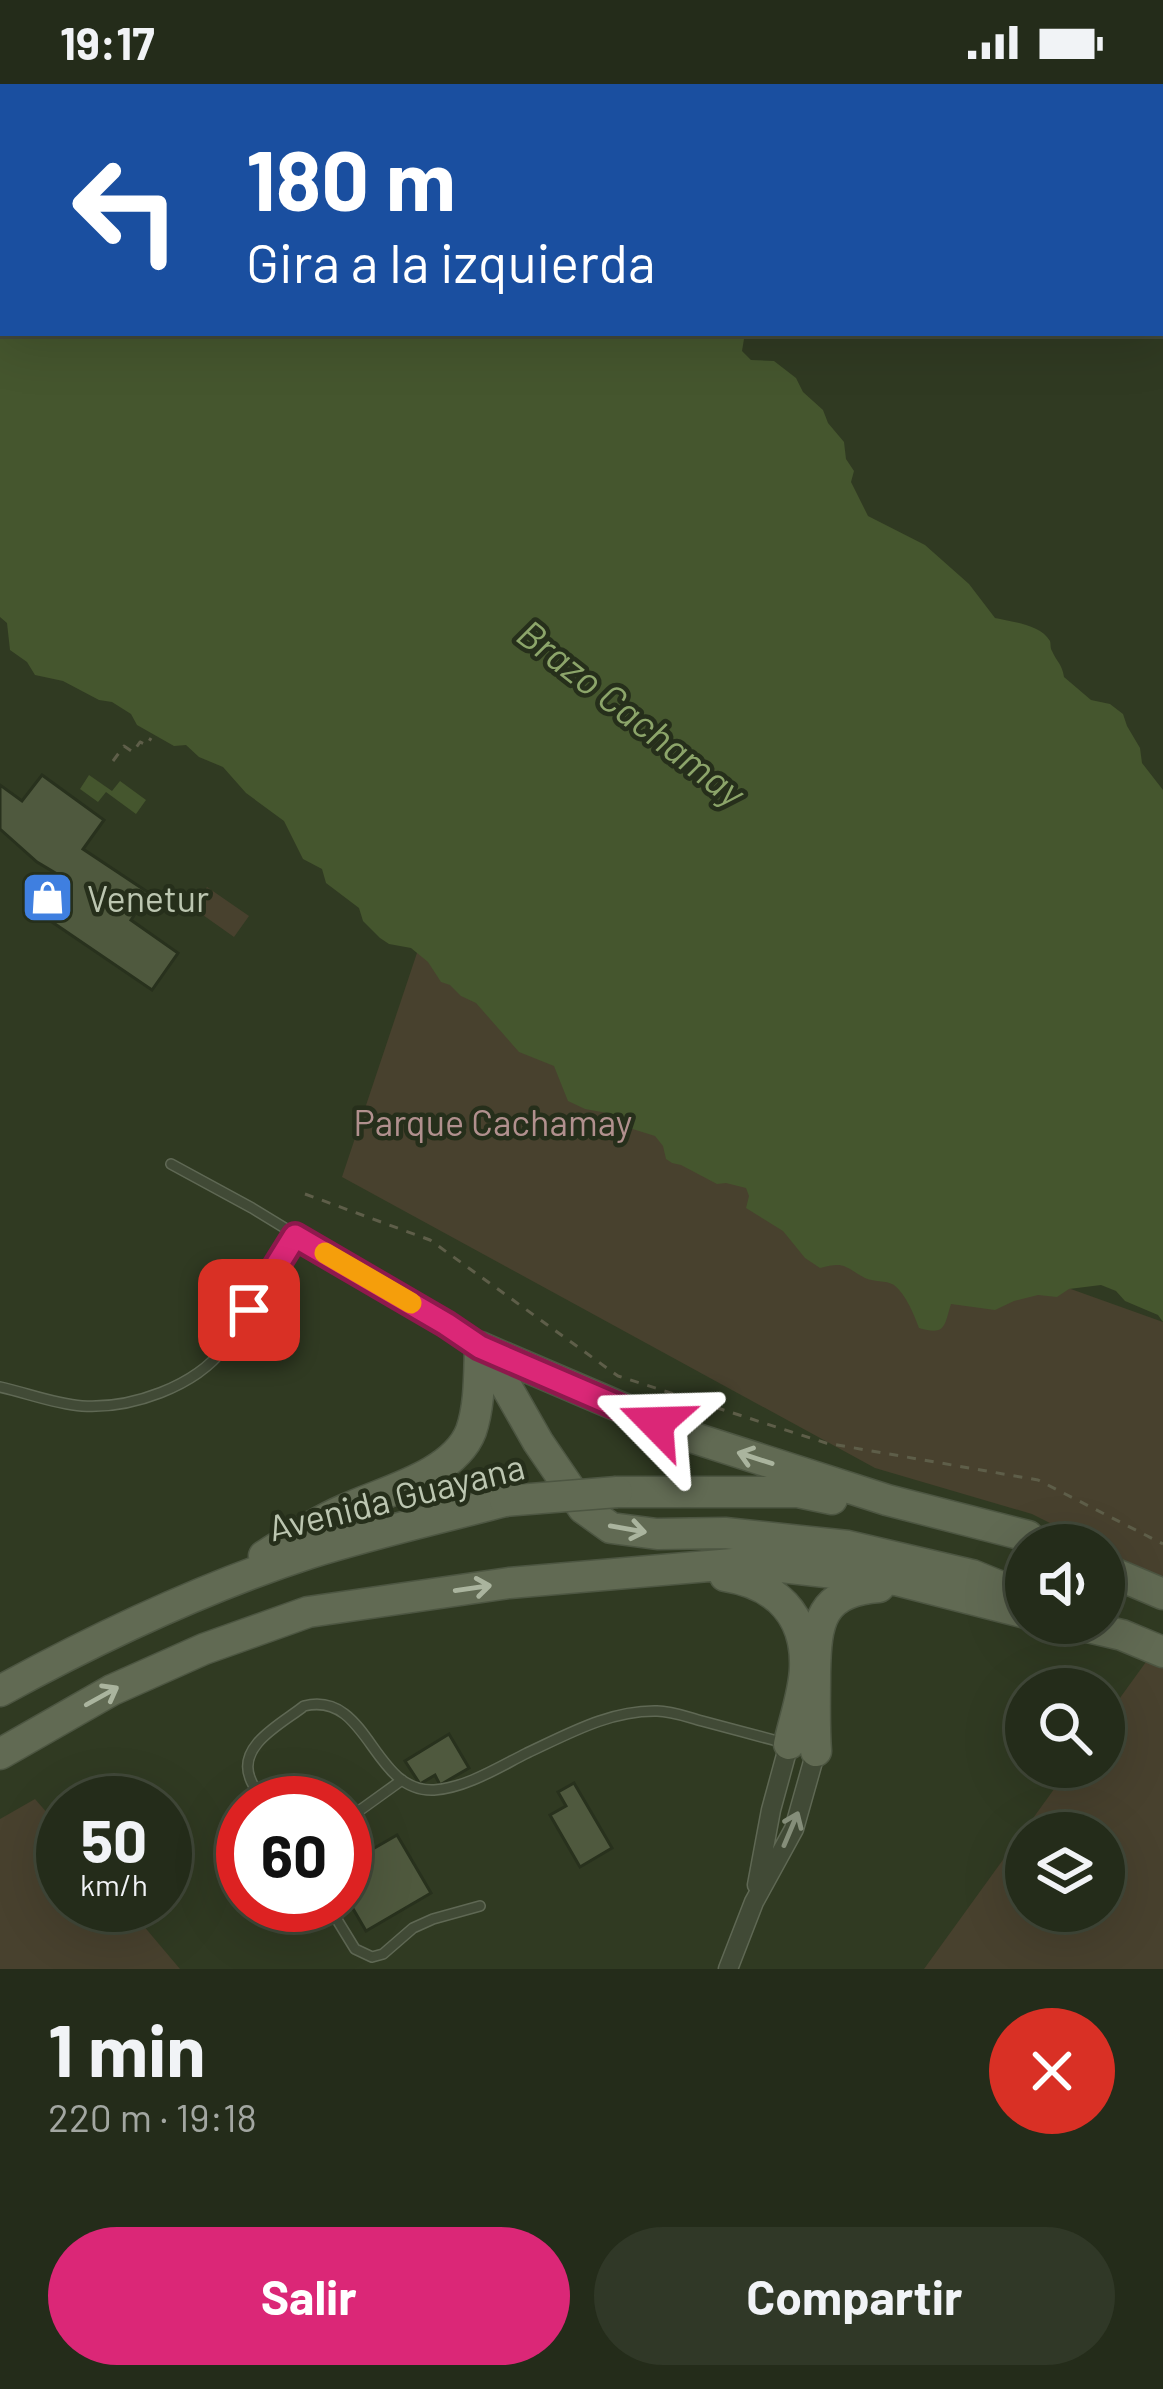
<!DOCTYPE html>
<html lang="es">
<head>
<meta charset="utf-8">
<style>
	:root { --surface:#242c1a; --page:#303827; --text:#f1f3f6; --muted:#a3a7a2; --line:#414839; --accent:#db2777 }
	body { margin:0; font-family:Barlow,sans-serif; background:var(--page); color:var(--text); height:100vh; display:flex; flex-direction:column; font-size:45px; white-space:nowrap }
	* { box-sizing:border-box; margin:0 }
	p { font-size:39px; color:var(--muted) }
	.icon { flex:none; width:66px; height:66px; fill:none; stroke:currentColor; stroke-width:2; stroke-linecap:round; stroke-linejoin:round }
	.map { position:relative; height:1885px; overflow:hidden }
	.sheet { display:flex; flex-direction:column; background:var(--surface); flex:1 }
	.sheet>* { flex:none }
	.guide { position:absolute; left:0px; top:0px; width:1164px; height:252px; box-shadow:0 12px 48px #0002,0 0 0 3px var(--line); background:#1a4fa0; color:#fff; overflow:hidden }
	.tools { position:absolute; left:1005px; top:1440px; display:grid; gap:24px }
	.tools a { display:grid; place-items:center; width:120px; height:120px; border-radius:50%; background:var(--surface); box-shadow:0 12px 48px #0002,0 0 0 3px var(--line); font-size:60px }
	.speed { position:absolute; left:36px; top:1692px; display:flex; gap:24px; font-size:60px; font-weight:700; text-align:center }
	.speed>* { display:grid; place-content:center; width:156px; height:156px; border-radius:50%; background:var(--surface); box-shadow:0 12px 48px #0002,0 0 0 3px var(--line); line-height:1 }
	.speed small { font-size:30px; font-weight:400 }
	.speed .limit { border:18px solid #d22; background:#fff; color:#111 }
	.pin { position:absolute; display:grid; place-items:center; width:102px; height:102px; color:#fff; margin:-51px; border-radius:24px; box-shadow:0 6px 18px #0006 }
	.me { position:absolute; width:132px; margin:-66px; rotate:292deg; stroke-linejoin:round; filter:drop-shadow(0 0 9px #0008) }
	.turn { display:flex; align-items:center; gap:42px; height:252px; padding:0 48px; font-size:54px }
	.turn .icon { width:156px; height:156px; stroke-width:2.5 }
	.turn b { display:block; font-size:84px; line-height:102px }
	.round { display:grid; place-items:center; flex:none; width:126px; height:126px; border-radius:63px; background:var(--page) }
	.headline { display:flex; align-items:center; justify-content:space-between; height:204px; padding:0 48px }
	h1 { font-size:72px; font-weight:700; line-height:90px }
	.primary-button { display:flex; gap:24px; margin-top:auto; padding:24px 48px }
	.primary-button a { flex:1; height:138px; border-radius:72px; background:var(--accent); color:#fff; font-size:48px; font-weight:700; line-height:138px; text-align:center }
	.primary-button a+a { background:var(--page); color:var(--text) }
	.status { display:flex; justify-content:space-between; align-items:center; height:84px; padding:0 60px; background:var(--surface); direction:ltr }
	.status svg { height:33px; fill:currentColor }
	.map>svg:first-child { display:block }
	.green { fill:#48412e; fill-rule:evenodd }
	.water { fill:#45562e }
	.building { fill:#4f593e; stroke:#28311d; stroke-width:3 }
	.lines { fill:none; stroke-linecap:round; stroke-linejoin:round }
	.service-casing { stroke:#5f6854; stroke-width:12 }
	.minor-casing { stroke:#5f6854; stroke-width:21 }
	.primary-casing { stroke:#4d5642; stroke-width:33 }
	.path { stroke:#5e5e49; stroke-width:3; stroke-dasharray:9 9; stroke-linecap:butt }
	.service { stroke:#414a36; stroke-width:9 }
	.minor { stroke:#414a36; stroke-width:18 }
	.primary { stroke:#616a53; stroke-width:30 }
	.primary-bridge-casing { stroke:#4d5642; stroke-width:33; stroke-linecap:butt }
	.primary-bridge { stroke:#616a53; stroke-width:30 }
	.oneway { stroke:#aab49e }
	.oneway2 { stroke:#858e7a }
	.route-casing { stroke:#8e194d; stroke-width:30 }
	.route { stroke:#db2777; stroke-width:21 }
	.slow { stroke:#f59e0b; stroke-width:21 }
	.labels { text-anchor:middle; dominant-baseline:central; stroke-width:9; stroke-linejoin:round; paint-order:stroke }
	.poi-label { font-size:36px; fill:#bcc6b1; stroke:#262f1b; text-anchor:start }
	.park-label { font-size:36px; fill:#b1908e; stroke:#262f1b }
	.street-label { font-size:36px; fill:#bcc6b1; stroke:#262f1b }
	.water-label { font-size:39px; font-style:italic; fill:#8ca56a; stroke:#262f1b }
</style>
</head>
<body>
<div class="status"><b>19:17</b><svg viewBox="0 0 49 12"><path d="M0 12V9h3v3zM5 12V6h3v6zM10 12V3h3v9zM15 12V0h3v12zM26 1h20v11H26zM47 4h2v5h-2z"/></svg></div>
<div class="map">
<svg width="1163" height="1885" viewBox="0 0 1163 1885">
	<rect width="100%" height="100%" fill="#303a22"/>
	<!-- green -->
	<path class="green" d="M207 803 249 832 234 853 193 824Z
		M426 842 814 1113 1163 1238V1495L1104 1466V1461H1094L1032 1430 875 1384 342 1093Z
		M1151 1571 1163 1577V1885H924L1070 1683H1104V1636ZM1026 1749H1104V1827H1026Z
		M35 1715 63 1747V1821H126L180 1885H0V1735Z"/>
	<!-- water -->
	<path class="water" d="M0 0H543L541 3H3V249H740L744 255 742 267 751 276 774 277 796 294 803 308 823 326 828 339 844 358 846 375 854 387 851 398 868 432 925 461 969 500 995 534C1012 538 1040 540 1050 557 1051 560 1050 564 1052 567 1057 578 1062 580 1064 593L1091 616 1110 620 1123 630 1127 642 1140 664 1142 679 1163 706V1238L1158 1231 1125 1217 1116 1207 1101 1201 1069 1205 1057 1213 1038 1211 1014 1217 995 1226 951 1220C944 1242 946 1252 919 1244 914 1231 906 1210 894 1201 886 1196 873 1198 865 1194 845 1183 845 1177 820 1184L805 1174 783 1147 746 1124 749 1112 746 1104 726 1099 717 1100 681 1081 672 1079 666 1075 663 1062 655 1052 623 1042 607 1029 585 1025 568 1017 554 982 519 968 476 919 461 912 450 901 441 898 428 878 411 864 389 860 380 854 363 837 359 824 326 799 322 785 303 775 284 737 246 709 223 683 199 673 186 661 174 662 137 641 131 630 112 618 99 616 63 597 35 591 27 578 10 566 7 539 0 533Z
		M89 691 112 707 120 697 146 716 136 730 106 708 98 718 80 705Z"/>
	<!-- building -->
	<path class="building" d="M42 691 104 736 83 765 149 809 131 836 178 869 152 906 33 825 57 790 37 778 0 745V701L22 717Z
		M449 1650 469 1684 440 1701 435 1691 420 1700 405 1677Z
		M574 1699 612 1764 580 1783 550 1731 566 1722 558 1708Z
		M397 1751 431 1809 366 1847 345 1811V1781Z"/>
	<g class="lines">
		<defs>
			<path id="service" d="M171 1080 252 1124 475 1260
				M0 1303C27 1309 55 1320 82 1322 131 1325 195 1303 225 1263 252 1229 272 1188 295 1152
				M265 1719C260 1711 253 1703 250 1694 237 1661 283 1639 304 1622 369 1606 372 1709 434 1706 466 1704 499 1683 527 1669 568 1650 610 1626 657 1627 672 1627 687 1633 702 1637 728 1644 755 1651 781 1658
				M345 1737 402 1696
				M328 1821 355 1865 372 1873 383 1870 413 1844 433 1835 480 1822"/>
			<path id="minor" d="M757 1801 771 1726 789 1660
				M728 1885 754 1818 794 1745 816 1667"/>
			<path id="primary" d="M480 1263 501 1293 538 1358 583 1424 611 1444 657 1450 725 1449 848 1462 972 1491 1026 1513
				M480 1263 688 1352 887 1416 1028 1452
				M617 1408H798L832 1415
				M264 1472C291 1455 318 1437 346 1425 385 1407 454 1391 471 1347 480 1321 479 1290 480 1263
				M1104 1485 1163 1510
				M725 1492C775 1500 807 1530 805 1584 804 1609 794 1636 789 1660
				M1070 1539 1122 1551 1163 1568
				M0 1607C99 1553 202 1504 310 1469 374 1449 440 1434 505 1417
				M816 1667C814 1641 815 1615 815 1589 816 1538 820 1507 879 1503
				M0 1670 112 1606 204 1565 308 1528 509 1499 744 1479 896 1496 1026 1529"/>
		</defs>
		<!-- service casing -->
		<use href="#service" class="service-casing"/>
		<!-- minor casing -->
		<use href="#minor" class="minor-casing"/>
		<!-- primary casing -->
		<use href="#primary" class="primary-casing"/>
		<!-- path -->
		<path class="path" d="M113 677 124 662 133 668 140 658 147 661 151 654
			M305 1110 430 1156 618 1292 826 1359 1038 1396 1163 1460"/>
		<!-- service -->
		<use href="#service" class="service"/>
		<!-- minor -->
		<use href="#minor" class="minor"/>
		<!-- primary -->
		<use href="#primary" class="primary"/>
		<defs>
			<path id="primary-bridge" d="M505 1417 617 1408"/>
		</defs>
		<!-- primary-bridge casing -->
		<use href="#primary-bridge" class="primary-bridge-casing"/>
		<!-- primary-bridge -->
		<use href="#primary-bridge" class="primary-bridge"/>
	</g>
	<!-- one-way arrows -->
	<defs><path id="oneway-shaft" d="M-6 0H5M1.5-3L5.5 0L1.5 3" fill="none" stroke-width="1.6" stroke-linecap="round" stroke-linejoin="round" transform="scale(3)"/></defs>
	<g class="oneway">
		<use href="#oneway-shaft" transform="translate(755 1374) rotate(-162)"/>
		<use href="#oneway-shaft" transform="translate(628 1445) rotate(10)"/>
		<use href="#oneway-shaft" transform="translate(473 1504) rotate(-8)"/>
		<use href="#oneway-shaft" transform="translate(102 1612) rotate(-29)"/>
	</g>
	<use class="oneway2" href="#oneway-shaft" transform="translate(791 1745) rotate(-67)"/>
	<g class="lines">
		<defs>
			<path id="route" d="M249 1226 295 1152 446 1240 480 1263 656 1339"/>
		</defs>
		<!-- route casing -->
		<use href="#route" class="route-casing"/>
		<!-- route -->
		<use href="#route" class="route"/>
		<!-- slow -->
		<path class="slow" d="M325 1169 411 1219"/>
	</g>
	<!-- icons -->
	<defs>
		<symbol id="shop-square" viewBox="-11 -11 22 22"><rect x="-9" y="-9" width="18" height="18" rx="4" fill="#3f7fe0" stroke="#262f1b"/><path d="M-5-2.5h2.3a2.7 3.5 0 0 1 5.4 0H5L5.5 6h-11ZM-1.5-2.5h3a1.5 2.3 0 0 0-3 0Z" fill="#fff"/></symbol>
	</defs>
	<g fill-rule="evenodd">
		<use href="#shop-square" x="18" y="784" width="59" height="59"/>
	</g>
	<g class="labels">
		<!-- poi labels -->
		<g class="poi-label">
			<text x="87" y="813">Venetur</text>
		</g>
		<!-- park labels -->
		<g class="park-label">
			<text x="493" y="1037">Parque Cachamay</text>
		</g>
		<!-- street labels -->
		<g class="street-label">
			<text transform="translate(396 1412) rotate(-14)">Avenida Guayana</text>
		</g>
		<!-- water labels -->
		<g class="water-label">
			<text transform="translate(632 628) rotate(38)">Brazo Cachamay</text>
		</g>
	</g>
</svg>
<div class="tools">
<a><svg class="icon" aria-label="sound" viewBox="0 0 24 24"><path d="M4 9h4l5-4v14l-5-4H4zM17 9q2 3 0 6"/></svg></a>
<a><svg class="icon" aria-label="search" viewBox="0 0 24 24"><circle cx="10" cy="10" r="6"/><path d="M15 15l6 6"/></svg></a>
<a><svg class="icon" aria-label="layers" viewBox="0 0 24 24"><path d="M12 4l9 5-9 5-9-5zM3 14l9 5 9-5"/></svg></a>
</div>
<div class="speed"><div>50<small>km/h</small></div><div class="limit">60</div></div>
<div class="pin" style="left:249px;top:1226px;background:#d93025"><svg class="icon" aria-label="arrive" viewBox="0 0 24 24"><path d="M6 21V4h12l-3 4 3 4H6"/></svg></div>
<svg class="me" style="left:656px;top:1339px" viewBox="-20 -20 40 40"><path d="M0-17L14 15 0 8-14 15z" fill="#db2777" stroke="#fff" stroke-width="4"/></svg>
<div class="guide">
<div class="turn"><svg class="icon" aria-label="left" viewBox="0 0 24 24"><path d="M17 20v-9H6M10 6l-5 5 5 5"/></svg><div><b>180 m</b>Gira a la izquierda</div></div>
</div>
</div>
<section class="sheet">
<div class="headline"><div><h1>1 min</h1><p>220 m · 19:18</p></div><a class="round" style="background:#d93025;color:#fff"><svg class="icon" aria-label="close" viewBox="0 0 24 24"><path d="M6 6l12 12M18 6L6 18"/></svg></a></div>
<div class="primary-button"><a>Salir</a><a>Compartir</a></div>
</section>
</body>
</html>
